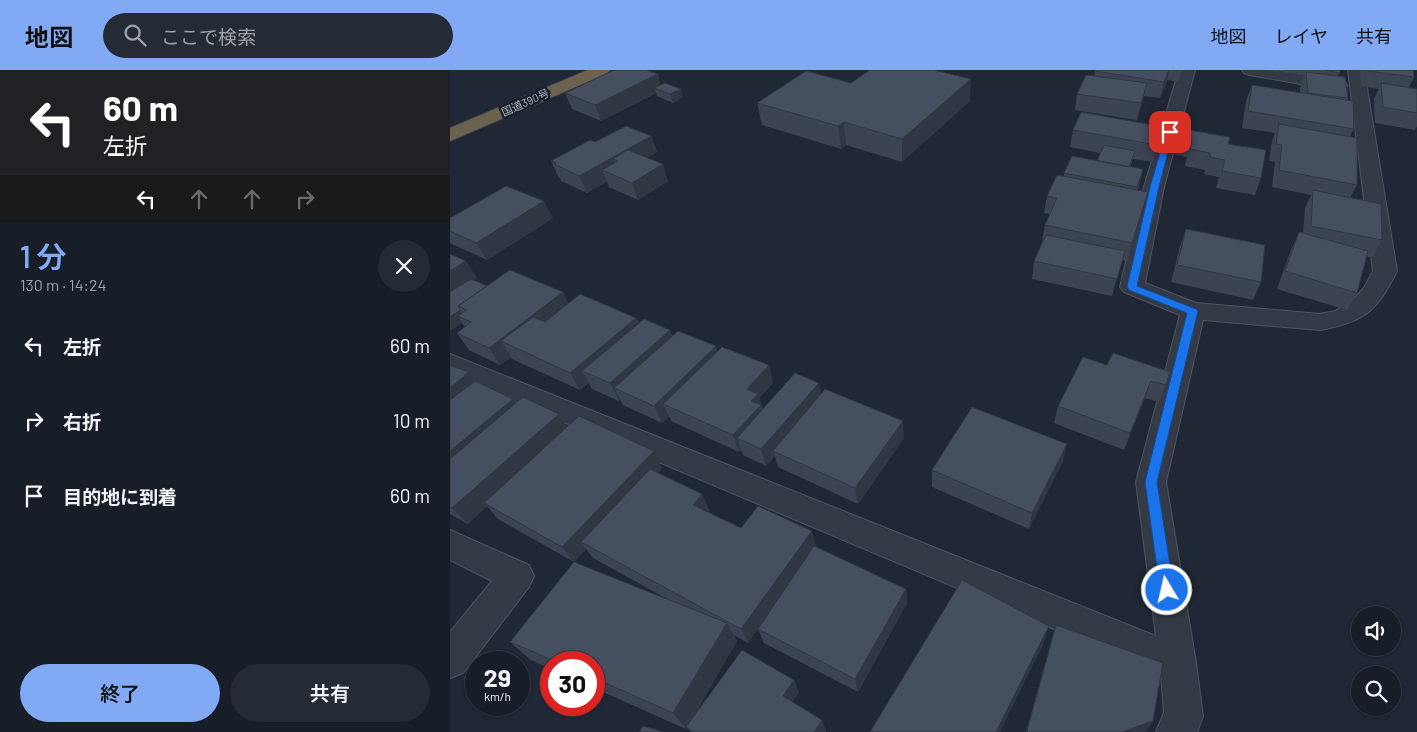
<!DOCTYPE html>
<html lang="ja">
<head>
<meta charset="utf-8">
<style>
	:root { --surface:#181e28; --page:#252b34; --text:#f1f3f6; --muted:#9fa2a8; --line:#363c45; --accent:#82aaf4 }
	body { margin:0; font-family:Barlow,"Noto Sans JP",sans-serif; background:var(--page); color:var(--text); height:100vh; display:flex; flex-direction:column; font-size:19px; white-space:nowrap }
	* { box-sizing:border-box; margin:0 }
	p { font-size:16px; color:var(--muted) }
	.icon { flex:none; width:28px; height:28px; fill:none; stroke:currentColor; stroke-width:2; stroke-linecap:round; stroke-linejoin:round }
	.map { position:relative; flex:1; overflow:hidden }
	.sheet { display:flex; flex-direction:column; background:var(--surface); width:450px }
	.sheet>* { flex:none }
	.banner { background:#202124; color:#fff; overflow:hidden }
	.fabs { position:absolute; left:901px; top:536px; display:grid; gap:10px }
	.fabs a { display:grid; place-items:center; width:50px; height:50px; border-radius:50%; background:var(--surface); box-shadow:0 1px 4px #0004,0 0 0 1px var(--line); font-size:25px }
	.speed { position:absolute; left:15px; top:581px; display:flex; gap:10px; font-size:25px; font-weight:700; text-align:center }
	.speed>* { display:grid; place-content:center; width:65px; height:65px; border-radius:50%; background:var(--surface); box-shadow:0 1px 4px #0004,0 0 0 1px var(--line); line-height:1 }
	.speed small { font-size:12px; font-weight:400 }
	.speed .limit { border:8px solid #d22; background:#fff; color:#111 }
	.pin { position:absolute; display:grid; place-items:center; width:42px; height:42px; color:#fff; margin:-21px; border-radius:10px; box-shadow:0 2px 8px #0006 }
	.me { position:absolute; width:55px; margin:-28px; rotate:351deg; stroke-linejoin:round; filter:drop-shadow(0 0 4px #0008) }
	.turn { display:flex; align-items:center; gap:18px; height:105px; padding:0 20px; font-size:22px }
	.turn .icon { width:65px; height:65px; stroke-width:2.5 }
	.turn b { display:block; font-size:35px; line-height:42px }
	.lanes { display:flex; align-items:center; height:48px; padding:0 20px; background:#0003; justify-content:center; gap:25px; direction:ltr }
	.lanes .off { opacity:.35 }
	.round { display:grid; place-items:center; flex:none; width:52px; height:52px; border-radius:26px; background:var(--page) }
	.summary { display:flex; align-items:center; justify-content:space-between; height:85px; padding:0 20px }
	h1 { font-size:30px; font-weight:600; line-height:38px; color:var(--accent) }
	.cta { display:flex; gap:10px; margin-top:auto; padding:10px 20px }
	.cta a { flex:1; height:58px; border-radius:30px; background:var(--accent); color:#111; font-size:20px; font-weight:600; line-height:58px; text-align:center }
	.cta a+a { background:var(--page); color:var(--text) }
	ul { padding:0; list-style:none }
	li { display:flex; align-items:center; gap:15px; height:75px; padding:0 20px }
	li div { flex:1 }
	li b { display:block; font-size:19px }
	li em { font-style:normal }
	header { display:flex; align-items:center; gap:30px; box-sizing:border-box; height:70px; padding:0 25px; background:var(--accent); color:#111 }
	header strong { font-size:24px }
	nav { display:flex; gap:28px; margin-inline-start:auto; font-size:18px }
	.search { width:350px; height:45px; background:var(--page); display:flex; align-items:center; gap:12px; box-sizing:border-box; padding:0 18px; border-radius:28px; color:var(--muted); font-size:19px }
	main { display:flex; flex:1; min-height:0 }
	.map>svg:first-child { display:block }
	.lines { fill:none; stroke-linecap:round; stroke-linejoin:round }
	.minor-casing { stroke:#4e5561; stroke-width:2 }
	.highway-casing { stroke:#3b424d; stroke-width:2 }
	.minor { fill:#333a46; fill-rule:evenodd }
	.highway { fill:#6c6250; fill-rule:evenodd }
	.wall { fill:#3c4452 }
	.shaded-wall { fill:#313742 }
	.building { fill:#464f5f; stroke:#313742 }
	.route { fill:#1a73e8; stroke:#114b97 }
	.labels { text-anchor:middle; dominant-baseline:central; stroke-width:5; stroke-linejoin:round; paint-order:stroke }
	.far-street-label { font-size:11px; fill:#adb5c3; stroke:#19202a }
</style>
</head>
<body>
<header>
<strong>地図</strong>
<div class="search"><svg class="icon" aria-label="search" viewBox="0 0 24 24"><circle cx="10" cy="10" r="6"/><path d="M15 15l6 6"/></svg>ここで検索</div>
<nav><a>地図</a><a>レイヤ</a><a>共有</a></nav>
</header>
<main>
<section class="sheet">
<div class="banner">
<div class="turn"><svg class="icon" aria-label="left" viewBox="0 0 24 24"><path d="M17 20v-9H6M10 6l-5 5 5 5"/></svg><div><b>60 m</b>左折</div></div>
<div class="lanes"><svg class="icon" aria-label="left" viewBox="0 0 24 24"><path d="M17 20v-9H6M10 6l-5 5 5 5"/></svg><svg class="icon off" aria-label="ahead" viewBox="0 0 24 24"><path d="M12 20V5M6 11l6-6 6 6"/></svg><svg class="icon off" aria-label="ahead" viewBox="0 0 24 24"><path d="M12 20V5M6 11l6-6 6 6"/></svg><svg class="icon off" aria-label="right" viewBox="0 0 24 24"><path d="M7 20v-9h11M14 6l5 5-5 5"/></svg></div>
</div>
<div class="summary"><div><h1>1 分</h1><p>130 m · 14:24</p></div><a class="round"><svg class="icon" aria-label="close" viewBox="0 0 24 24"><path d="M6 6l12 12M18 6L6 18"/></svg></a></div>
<ul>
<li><svg class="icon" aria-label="left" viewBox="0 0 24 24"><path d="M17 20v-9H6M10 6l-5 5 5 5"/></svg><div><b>左折</b></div><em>60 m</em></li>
<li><svg class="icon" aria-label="right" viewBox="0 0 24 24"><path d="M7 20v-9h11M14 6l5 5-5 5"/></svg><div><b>右折</b></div><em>10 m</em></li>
<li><svg class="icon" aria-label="arrive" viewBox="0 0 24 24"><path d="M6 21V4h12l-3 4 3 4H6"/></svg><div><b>目的地に到着</b></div><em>60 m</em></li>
</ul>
<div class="cta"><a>終了</a><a>共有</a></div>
</section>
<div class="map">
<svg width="967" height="662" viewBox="0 0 967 662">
	<rect width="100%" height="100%" fill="#202835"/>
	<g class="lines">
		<defs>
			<path id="minor" d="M729 0H745L714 117 695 213 746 233 870 244 885 241 902 231 914 218 923 201 898 0H914L947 201C927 241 915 252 870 260L753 250 716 412 746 593 753 647 747 662H706L714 643 711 604 0 304V284L706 566 686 412 730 245 674 222 670 217 694 117Z
				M792 0H827L889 11 895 12 897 16 895 20 889 21 800 5 794 3Z
				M0 460 79 495 84 506 79 517 13 603 0 608V562L42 511 0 490Z"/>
			<path id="highway" d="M138 0H160L158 3 0 71V58Z"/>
		</defs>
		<!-- minor casing -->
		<use href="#minor" class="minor-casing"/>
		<!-- highway casing -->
		<use href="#highway" class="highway-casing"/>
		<!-- minor -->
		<use href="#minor" class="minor"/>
		<!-- highway -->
		<use href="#highway" class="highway"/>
	</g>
	<!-- wall -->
	<path class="wall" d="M645 0H732L728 12 717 10 710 28 694 26 687 50 625 40 627 24 644 6Z
		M816 0H828V2Z
		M833 0H890L888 6 898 28V30L904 59 900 66 907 115 900 128 932 170 922 188 916 186 907 223 897 240 827 219 841 180 849 162 853 163 855 138 861 125 822 117 825 92 819 91 822 71 825 63 792 58 796 31 802 15 850 23V18L854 5 832 2Z
		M910 0H963L964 7 959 17 967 43V56L965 60 925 53 924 29 929 19 911 16Z
		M401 13 520 31 452 92 396 75 391 79 312 55 307 33Z
		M211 15 233 27 223 33 207 26 206 23 151 51 122 39 115 23Z
		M714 57 710 73 703 92 683 89 680 97 693 99 688 120 694 140 677 191 672 190 662 226 582 209 584 191 592 172 595 155 600 144 594 143 597 126 614 106V103L647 91 650 83 620 77 623 60Z
		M733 59 778 74 811 108 805 125 766 118 769 107 754 104 755 100 735 96 737 87 725 85Z
		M201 66 207 82 197 88 218 111 188 130 159 117 157 111 137 123 111 111 110 108H109L101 91 145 72Z
		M0 148H103L37 190 0 173Z
		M736 159 811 212 803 230 721 212 730 176Z
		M0 184 27 208 25 210 37 216 186 248 189 253 220 260 222 266 268 281 319 295 323 313 309 328 313 339 371 324 454 368 408 434 328 397 325 386 316 396 293 385 291 380 289 382 221 351 219 346 212 353 173 335 170 329 169 331 142 319 139 313 130 320 62 289 61 287 50 295 19 280 7 263 15 257 12 253 0 261Z
		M0 295 26 311 66 333 109 344 117 357 212 398 208 403 252 424 259 440 258 442 291 458 366 477 456 519 457 533 408 622 314 573 308 559 310 555 298 573 284 565 287 571 242 649 344 610 349 622 342 632 372 650 376 661V662H241L237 657 236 659 144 618V592H101V599L81 590 60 572 219 530 143 488 136 479 124 492 48 449 37 436 18 454 0 444Z
		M657 295 720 302 709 332 695 328 674 380 604 353 608 336Z
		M613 391 579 459 482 417V400Z
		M606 555 703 651 695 662H576Z"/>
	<!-- shaded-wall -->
	<path class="shaded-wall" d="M719 0 717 12 710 28 714 12Z
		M208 4 212 20 204 18 206 23 151 51 145 35Z
		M521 9 520 31 452 92V69Z
		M697 13 693 30 687 50 691 33Z
		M231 19 233 27 223 33 220 24Z
		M394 52 396 75 391 79 388 56Z
		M714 57 710 73 703 92 707 75Z
		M201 66 207 82 172 102 168 91 163 89 169 104 152 100 157 111 137 123 129 106Z
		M213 94 218 111 188 130 182 113Z
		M693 99 689 116 683 134 687 117Z
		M698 122 694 140 677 191 682 173Z
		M94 131 103 148 37 190 26 173Z
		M16 191 27 208 0 227V201Z
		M113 222 122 240 51 271 61 287 50 295 39 278Z
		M10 240 17 250 8 246 12 253 0 261V247Z
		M186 248 194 265 132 301 139 313 130 320 120 303Z
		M220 260 226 278 164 318 170 329 169 331 160 313Z
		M266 276 272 294 213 334 219 346 212 353 204 336Z
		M319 295 323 313 309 328 313 341 287 368 291 380 289 382 283 365 297 319Z
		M19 302 32 319 0 355V318Z
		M701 311 695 328 674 380 680 363Z
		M369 313 372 330 323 381 325 386 316 396 311 379Z
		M63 329 75 346 0 410V381Z
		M109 344 119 361 34 433 37 436 18 454 2 438Z
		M453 351 454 368 408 434 405 418Z
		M617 374 613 391 579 459 582 443Z
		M204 381 212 398 139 477 131 472 136 479 124 492 112 477Z
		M252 424 259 440 251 451 243 435Z
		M362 461 366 477 298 573 291 559Z
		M456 519 457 533 408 622 405 609Z
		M277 553 287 571 236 659 223 643Z
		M599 556 593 575 550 662H546Z
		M344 610 349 622 338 638 333 626Z
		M372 650 376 661V662H364Z
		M703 651 695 662H672Z"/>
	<!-- building -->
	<path class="building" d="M164 0H196L208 4 145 35 115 23Z
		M420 0H484L521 9 452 69 394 52 388 56 307 33 356 1 401 13Z
		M645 0H719L714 12 645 1Z
		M875 0H890V3Z
		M918 0H963L964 7 918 1Z
		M856 2 895 7 898 28 858 23Z
		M636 5 697 13 691 33 627 24Z
		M215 13 231 19 220 24 204 18Z
		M931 13 967 19V43L933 37Z
		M802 15 903 31 904 59 798 41Z
		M631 42 714 57 707 75 623 60Z
		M829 54 907 68V115L829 100 832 75 826 74Z
		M176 56 201 66 129 106 104 94 106 93 101 91 140 70 145 72Z
		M733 59 780 67 778 74 816 80 811 108 772 101 775 90 760 87V83L740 79 742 71 730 68Z
		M654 75 685 81 679 97 647 91Z
		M178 80 213 94 182 113 152 100 168 91 163 89Z
		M622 86 693 99 687 117 614 103Z
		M607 105 698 122 682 173 595 155 607 128 597 126Z
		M56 116 94 131 26 173 0 161V148Z
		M863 120 931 134 932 170 861 156Z
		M736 159 815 175 811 212 727 195Z
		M849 162 918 181 907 223 835 201Z
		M596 165 675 181 667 209 584 191Z
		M0 184 16 191 0 201Z
		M60 200 113 222 39 278 7 263 21 252 8 246 17 240 8 236Z
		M21 209 37 216 8 236 10 240 0 247V222Z
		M130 224 186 248 120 303 51 271 83 247 95 252Z
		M194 249 220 260 160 313 132 301Z
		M228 261 266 276 204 336 164 318Z
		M272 277 319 295 297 319 308 324 301 331 311 335 283 365 213 334Z
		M663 283 720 302 716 315 701 311 680 363 608 336 633 287 657 295Z
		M0 295 19 302 0 318Z
		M345 303 369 313 311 379 287 368Z
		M25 311 63 329 0 381V330Z
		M375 319 453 351 405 418 323 381Z
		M73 327 109 344 2 438 0 437V389Z
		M522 337 617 374 582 443 482 400Z
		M129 346 204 381 112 477 34 433Z
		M200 399 252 424 243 435 291 458 308 436 362 461 291 559 131 472Z
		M364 476 456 519 405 609 308 559Z
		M124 492 277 553 223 643 144 608V592H107L60 572Z
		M512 510 599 556 546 662H420Z
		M606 555 713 593 703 651 672 662H579L577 661Z
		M292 580 344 610 333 626 372 650 364 662H245L236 657Z
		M193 656 214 662H189Z"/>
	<!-- route -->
	<path class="route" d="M720 59 723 62 709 117 687 216 746 239 748 241 707 412 724 520 722 525 717 527 712 525 710 520 695 412 737 243 679 220 677 217 700 117 716 62Z"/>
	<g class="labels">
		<!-- far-street labels -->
		<g class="far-street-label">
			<text transform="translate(75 32) rotate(-24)">国道390号</text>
		</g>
	</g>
</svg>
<div class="fabs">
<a><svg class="icon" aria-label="sound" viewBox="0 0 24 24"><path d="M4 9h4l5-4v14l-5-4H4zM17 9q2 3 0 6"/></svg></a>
<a><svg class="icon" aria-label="search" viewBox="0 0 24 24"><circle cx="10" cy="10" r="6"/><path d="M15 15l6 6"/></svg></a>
</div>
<div class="speed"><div>29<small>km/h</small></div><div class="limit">30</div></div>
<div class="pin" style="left:720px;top:62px;background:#d93025"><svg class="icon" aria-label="arrive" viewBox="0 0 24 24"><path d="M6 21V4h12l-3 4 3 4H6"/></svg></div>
<svg class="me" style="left:717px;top:520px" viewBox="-20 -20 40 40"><circle r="17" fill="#1a73e8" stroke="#fff" stroke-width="3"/><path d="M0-11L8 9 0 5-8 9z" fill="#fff"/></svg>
</div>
</main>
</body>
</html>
